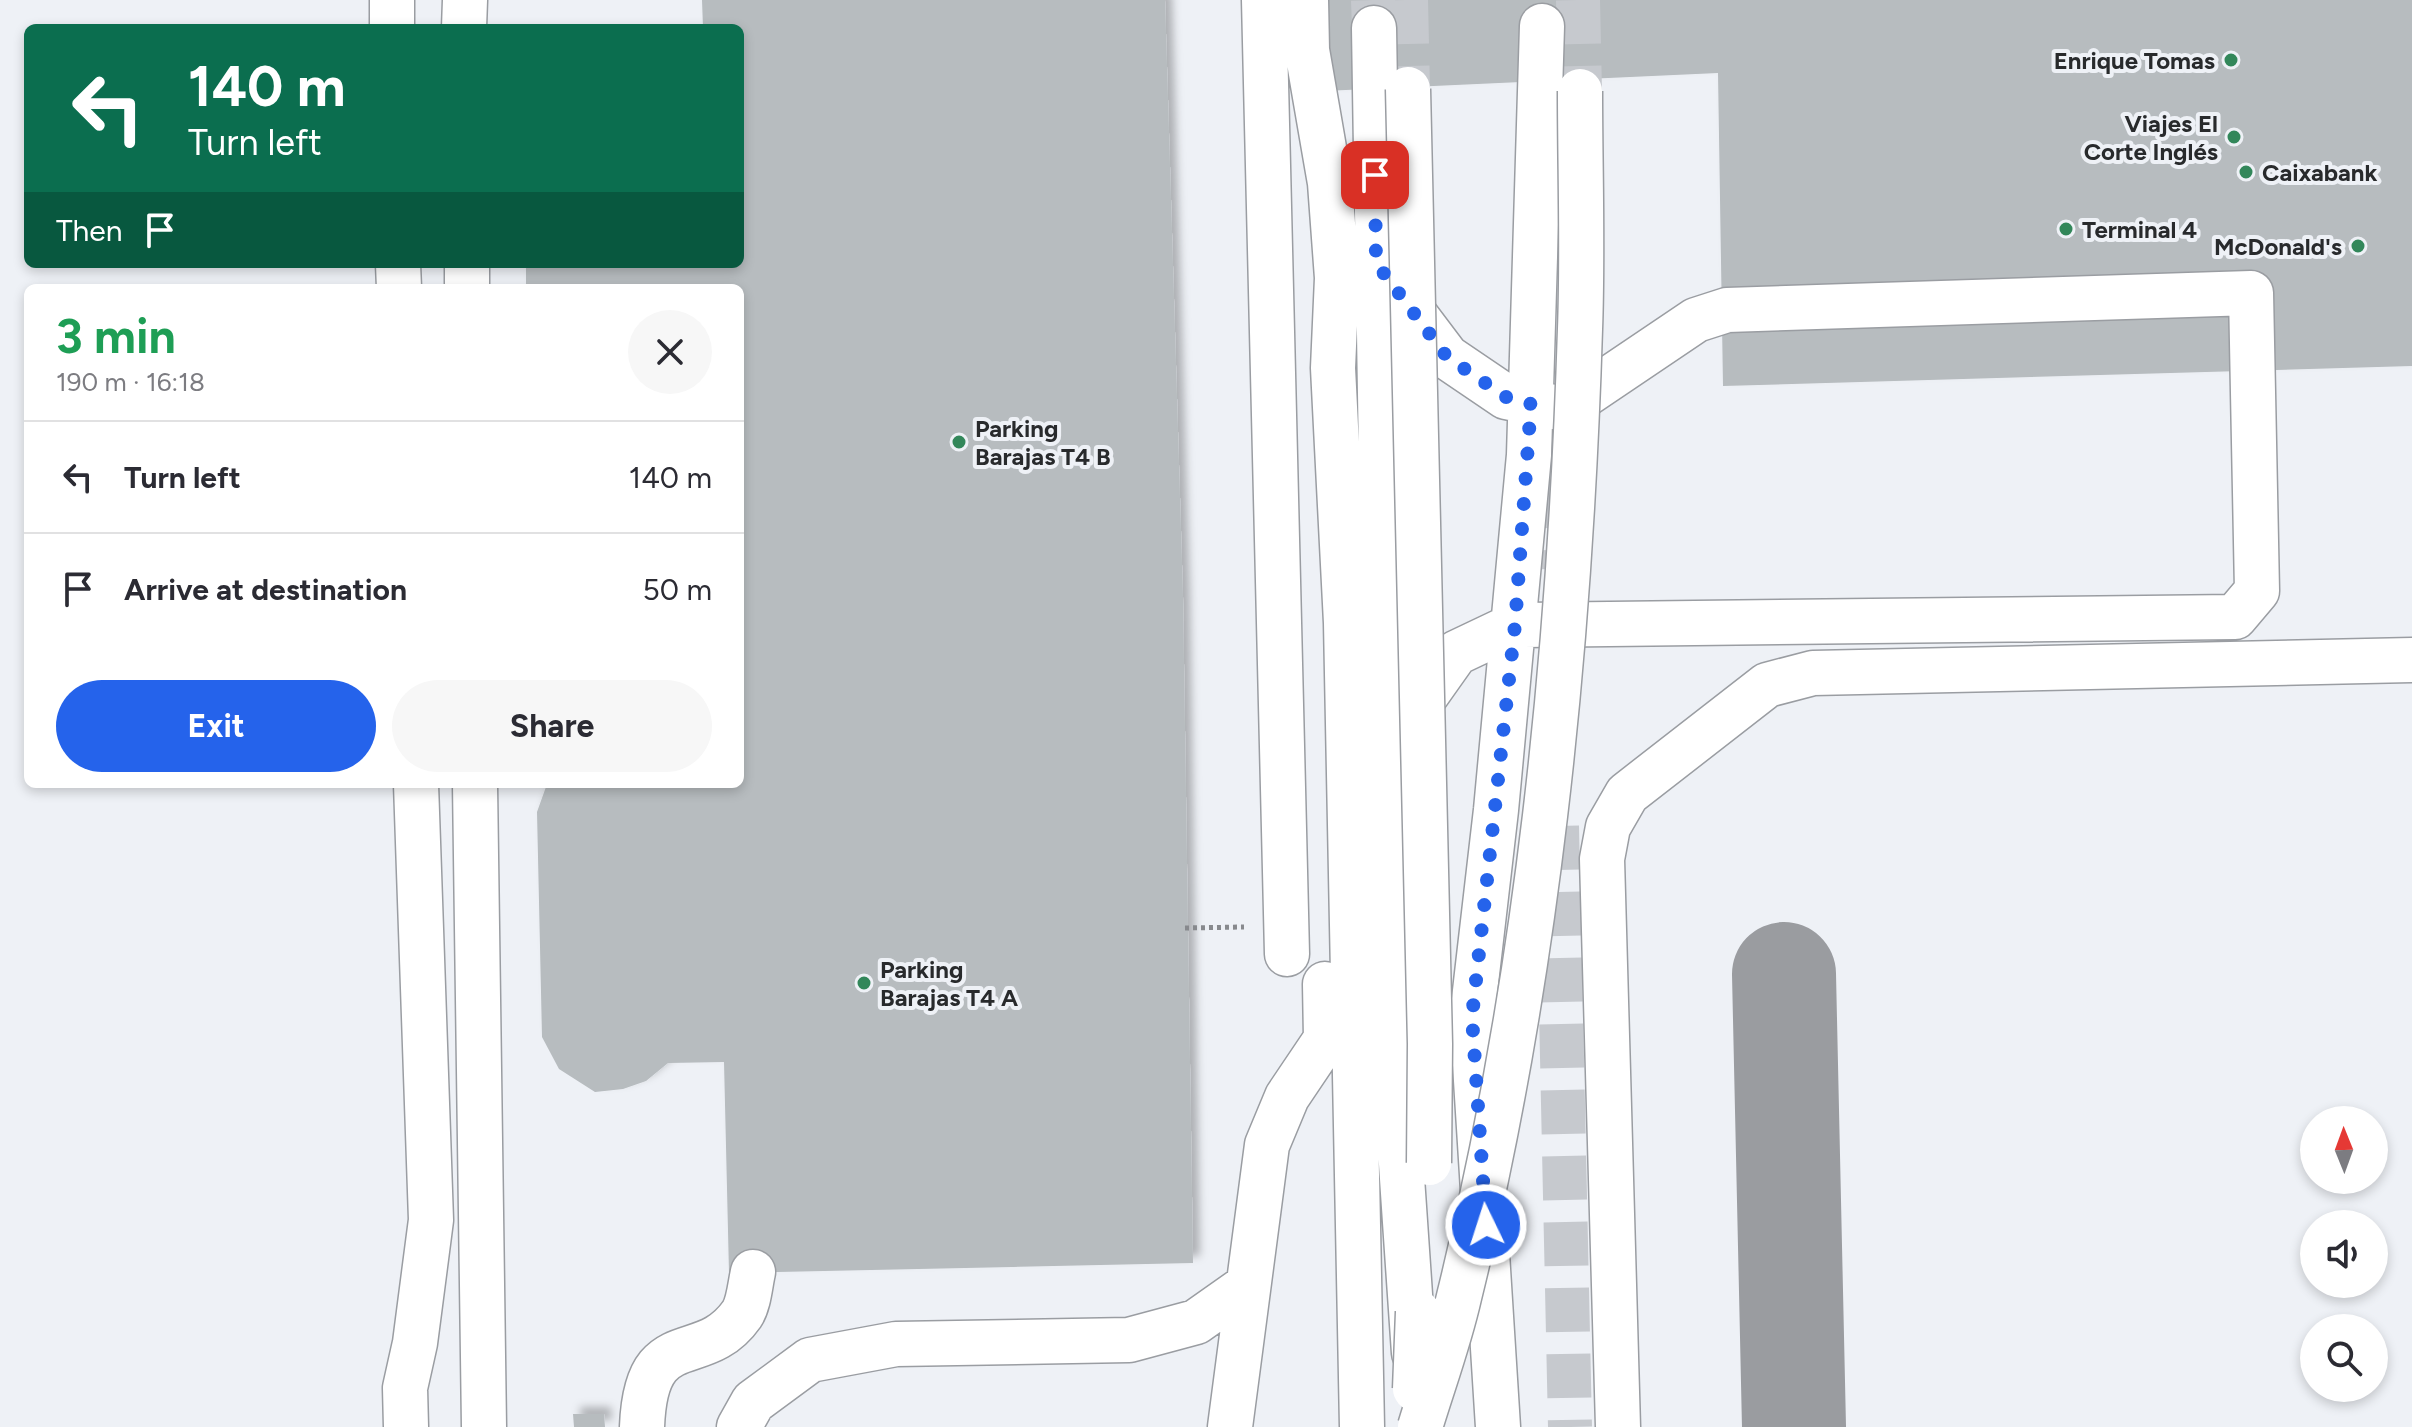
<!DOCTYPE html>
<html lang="en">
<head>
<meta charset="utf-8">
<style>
	:root { --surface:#fff; --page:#f7f7f7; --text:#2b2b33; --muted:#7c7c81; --line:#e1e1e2; --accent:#2563eb }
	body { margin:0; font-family:Figtree,sans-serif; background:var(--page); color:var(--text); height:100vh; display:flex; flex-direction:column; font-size:30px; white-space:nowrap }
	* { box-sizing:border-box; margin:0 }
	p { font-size:26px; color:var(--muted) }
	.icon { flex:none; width:44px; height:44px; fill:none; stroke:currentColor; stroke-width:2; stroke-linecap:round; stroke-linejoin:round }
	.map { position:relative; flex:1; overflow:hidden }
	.details { position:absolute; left:24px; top:284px; width:720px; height:504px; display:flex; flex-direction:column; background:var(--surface); border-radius:12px; box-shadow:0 4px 12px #0003 }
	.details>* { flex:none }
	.banner { position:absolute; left:24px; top:24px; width:720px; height:244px; border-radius:12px; box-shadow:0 4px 12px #0003; background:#0b6e4f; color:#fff; overflow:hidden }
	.needle { width:52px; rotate:359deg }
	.fabs { position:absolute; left:2300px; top:1106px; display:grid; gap:16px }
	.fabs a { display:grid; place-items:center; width:88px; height:88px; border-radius:50%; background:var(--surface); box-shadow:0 4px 12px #0003; font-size:40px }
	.pin { position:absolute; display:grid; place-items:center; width:68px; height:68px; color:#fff; margin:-34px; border-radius:16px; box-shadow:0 4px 12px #0006 }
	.me { position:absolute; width:88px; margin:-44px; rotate:356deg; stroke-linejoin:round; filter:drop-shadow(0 0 6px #0008) }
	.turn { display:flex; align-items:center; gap:28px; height:168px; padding:0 32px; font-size:36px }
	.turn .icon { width:104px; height:104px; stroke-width:2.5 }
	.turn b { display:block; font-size:56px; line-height:68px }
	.then { display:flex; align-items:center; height:76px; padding:0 32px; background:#0003; gap:16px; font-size:30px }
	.round { display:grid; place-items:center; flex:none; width:84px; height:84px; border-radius:42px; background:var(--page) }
	.headline { display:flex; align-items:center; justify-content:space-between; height:136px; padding:0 32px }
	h1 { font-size:48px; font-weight:700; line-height:60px; color:#1e9e55 }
	.cta { display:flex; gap:16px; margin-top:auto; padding:16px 32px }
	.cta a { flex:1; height:92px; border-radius:48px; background:var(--accent); color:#fff; font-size:32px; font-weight:700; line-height:92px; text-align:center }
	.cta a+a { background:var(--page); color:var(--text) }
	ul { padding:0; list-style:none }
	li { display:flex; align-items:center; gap:24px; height:112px; padding:0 32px; border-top:2px solid var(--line) }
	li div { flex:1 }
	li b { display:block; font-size:30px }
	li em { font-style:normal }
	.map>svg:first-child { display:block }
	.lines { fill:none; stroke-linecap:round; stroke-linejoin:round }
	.taxiway { stroke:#9a9ca0; stroke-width:104 }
	.building { fill:#b7bcbf; filter:url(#shadow) }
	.minor-tunnel { stroke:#c6c9ce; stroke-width:44; stroke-dasharray:44 22; stroke-linecap:butt }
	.minor-casing { stroke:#9a9da2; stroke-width:47 }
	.path { stroke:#87898d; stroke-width:5; stroke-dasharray:4 4; stroke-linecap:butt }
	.minor { stroke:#fff; stroke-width:44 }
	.minor-bridge-casing { stroke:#9a9da2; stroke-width:47; stroke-linecap:butt }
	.minor-bridge { stroke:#fff; stroke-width:44 }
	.route { stroke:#2563eb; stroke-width:14; stroke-dasharray:0 25.2 }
	.poi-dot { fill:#32875a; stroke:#eef1f6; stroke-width:3 }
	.labels { text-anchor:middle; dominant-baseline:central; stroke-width:8; stroke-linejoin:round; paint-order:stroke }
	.poi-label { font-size:24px; font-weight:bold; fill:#282a2c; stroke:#eef1f6; text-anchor:start }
</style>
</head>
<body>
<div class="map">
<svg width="2412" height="1427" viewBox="0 0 2412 1427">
	<defs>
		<filter id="shadow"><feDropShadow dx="7" dy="-7" stdDeviation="4" flood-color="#0004"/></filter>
	</defs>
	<rect width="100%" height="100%" fill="#eef1f6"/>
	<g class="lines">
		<!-- taxiway -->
		<path class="taxiway" d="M1784 974 1794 1427"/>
	</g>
	<!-- building -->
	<path class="building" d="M702 0H1165L1183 597 1193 1263 729 1273 724 1062 668 1063 646 1081 623 1089 595 1092 559 1069 542 1037 537 812 547 784H740V288H526V264H740V28H703Z
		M1322 0H2412V366L1723 386 1718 73 1324 91Z
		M573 1414H604L605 1427H574Z"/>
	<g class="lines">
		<!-- minor-tunnel -->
		<path class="minor-tunnel" d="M1373 0 1374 28
			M1406 0 1408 89
			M1578 0 1580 91
			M1548 418 1551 569
			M1557 826 1570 1427"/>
		<defs>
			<path id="minor" d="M392 0V28
				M1264 0 1287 954
				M1306 0 1307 50 1330 183 1337 278 1333 368 1346 623 1362 1427
				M464 28 465 0
				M1374 28 1390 1003 1414 1353
				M1376 263 1447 357 1506 397 1564 409 1696 320 1727 310 2251 293 2257 591 2235 617 1515 625 1456 653 1405 725 1385 778
				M398 264 399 288
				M467 264V288
				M475 784 484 1427
				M406 1427 405 1388 415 1343 431 1220 416 784
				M642 1427C646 1321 702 1371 742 1314 749 1303 750 1285 753 1272
				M739 1427 753 1402 810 1360 896 1344 1129 1340 1196 1322 1247 1286
				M1230 1427 1267 1145 1287 1097 1326 1039 1325 984
				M1498 1427 1472 1017 1496 810 1529 455 1542 26
				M1618 1427 1602 859 1608 827 1627 794 1767 685 1813 673 2412 660"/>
		</defs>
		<!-- minor casing -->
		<use href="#minor" class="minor-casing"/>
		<!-- path -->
		<path class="path" d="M1185 928 1244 927"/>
		<!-- minor -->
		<use href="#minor" class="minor"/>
		<defs>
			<path id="minor-bridge" d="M1408 89 1430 1044 1429 1163
				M1415 1389 1418 1312
				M1420 1427C1433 1384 1449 1341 1459 1297 1537 981 1570 653 1580 329 1583 249 1580 170 1580 91"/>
		</defs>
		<!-- minor-bridge casing -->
		<use href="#minor-bridge" class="minor-bridge-casing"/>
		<!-- minor-bridge -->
		<use href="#minor-bridge" class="minor-bridge"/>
	</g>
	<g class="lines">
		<!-- route -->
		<path class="route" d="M1375 175 1376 263 1447 357 1506 397 1531 404 1515 625 1472 1017 1486 1225"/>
	</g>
	<!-- markers -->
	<g class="poi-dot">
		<circle cx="2231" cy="60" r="8"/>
		<circle cx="2234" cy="137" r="8"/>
		<circle cx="2246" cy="172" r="8"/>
		<circle cx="2066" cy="229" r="8"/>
		<circle cx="2358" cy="246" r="8"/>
		<circle cx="959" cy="442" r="8"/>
		<circle cx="864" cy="983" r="8"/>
	</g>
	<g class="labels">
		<!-- poi labels -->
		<g class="poi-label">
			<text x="2215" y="60" text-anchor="end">Enrique Tomas</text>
			<text x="2218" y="123" text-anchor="end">Viajes El<tspan x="2218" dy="28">Corte Inglés</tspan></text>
			<text x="2262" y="172">Caixabank</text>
			<text x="2082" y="229">Terminal 4</text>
			<text x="2342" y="246" text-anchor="end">McDonald's</text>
			<text x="975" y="428">Parking<tspan x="975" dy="28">Barajas T4 B</tspan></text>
			<text x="880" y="969">Parking<tspan x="880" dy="28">Barajas T4 A</tspan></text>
		</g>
	</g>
</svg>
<div class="fabs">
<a><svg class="needle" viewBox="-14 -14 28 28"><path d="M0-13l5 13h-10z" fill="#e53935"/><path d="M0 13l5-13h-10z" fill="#7c7c81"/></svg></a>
<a><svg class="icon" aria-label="sound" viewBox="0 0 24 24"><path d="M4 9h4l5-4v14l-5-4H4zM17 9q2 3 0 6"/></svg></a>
<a><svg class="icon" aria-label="search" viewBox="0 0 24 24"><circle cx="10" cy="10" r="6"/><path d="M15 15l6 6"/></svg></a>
</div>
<div class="pin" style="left:1375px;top:175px;background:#d93025"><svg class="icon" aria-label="arrive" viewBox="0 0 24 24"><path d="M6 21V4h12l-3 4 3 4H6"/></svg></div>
<svg class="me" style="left:1486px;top:1225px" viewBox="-20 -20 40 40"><circle r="17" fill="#2563eb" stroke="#fff" stroke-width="3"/><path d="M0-11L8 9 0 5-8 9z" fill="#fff"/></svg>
<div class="banner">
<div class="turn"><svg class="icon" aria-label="left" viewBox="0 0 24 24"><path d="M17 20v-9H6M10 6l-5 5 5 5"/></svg><div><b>140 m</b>Turn left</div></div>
<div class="then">Then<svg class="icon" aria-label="arrive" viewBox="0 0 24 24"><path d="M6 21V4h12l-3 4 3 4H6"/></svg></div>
</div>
<section class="details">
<div class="headline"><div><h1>3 min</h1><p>190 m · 16:18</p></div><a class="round"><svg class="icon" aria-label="close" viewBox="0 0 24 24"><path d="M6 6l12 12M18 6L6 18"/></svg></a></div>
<ul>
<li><svg class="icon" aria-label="left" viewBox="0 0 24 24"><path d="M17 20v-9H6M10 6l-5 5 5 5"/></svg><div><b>Turn left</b></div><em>140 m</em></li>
<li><svg class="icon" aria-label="arrive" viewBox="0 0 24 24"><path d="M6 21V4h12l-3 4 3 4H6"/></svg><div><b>Arrive at destination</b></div><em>50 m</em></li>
</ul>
<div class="cta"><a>Exit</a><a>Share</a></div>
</section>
</div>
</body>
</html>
